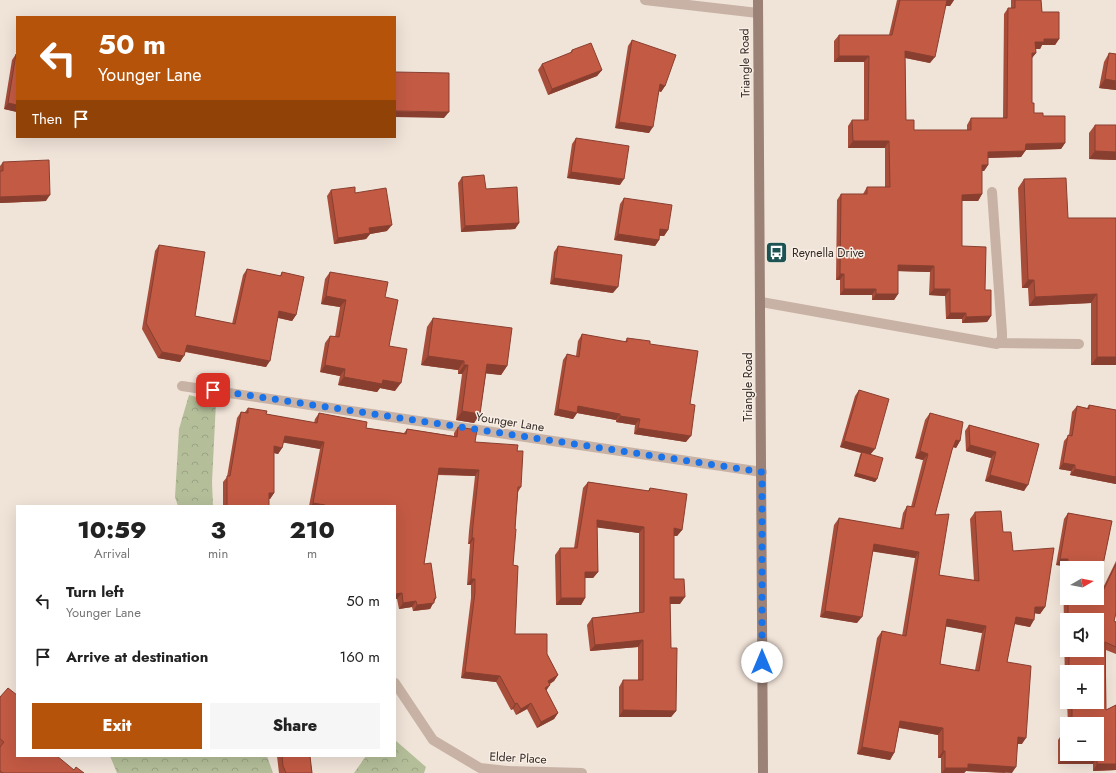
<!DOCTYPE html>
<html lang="en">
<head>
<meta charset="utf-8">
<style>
	:root { --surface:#fff; --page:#f6f6f6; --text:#222; --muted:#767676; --accent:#b45309 }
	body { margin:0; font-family:Jost,sans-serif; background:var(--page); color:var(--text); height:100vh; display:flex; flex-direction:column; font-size:15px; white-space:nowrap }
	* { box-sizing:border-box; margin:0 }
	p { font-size:13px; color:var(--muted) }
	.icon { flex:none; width:22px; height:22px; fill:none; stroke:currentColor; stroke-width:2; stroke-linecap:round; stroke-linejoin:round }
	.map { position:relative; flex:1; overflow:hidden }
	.details { position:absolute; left:16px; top:505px; width:380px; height:252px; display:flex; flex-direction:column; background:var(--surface); border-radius:0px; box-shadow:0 4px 16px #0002 }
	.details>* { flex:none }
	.hud { position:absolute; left:16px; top:16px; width:380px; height:122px; border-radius:0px; box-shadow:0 4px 16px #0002; background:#b45309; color:#fff; overflow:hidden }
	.needle { width:26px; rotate:81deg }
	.buttons { position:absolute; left:1060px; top:561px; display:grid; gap:8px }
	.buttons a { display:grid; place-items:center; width:44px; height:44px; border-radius:0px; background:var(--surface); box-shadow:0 4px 16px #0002; font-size:20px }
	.pin { position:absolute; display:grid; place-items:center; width:34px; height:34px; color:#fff; margin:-17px; border-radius:8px; box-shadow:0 2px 6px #0006 }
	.me { position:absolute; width:44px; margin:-22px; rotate:0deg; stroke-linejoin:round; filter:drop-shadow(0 0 3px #0008) }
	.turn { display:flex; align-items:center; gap:14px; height:84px; padding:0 16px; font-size:18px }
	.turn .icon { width:52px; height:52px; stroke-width:2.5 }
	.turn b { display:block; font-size:28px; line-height:34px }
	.then { display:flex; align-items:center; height:38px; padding:0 16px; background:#0003; gap:8px; font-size:15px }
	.eta { display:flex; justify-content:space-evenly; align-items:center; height:68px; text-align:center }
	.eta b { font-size:24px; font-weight:800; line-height:28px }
	.primary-button { display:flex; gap:8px; margin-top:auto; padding:8px 16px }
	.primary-button a { flex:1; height:46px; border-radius:0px; background:var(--accent); color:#fff; font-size:16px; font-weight:800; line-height:46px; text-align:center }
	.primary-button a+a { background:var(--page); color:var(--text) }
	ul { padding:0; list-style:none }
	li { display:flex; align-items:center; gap:12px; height:56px; padding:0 16px }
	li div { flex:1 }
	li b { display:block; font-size:15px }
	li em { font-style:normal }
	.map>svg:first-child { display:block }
	.forest { fill:url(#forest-crowns) }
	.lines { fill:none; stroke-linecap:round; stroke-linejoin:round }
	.lane { stroke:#c8b2a5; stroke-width:10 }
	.street { stroke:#c8b2a5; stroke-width:10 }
	.secondary { stroke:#9b8176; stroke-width:10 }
	.wall { fill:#a84d3a; fill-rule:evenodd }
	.shaded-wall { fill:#883f30 }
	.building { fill:#c35a44; stroke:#883f30; fill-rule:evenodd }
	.route { stroke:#1a73e8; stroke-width:7; stroke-dasharray:0 12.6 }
	.labels { text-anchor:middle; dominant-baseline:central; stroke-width:3; stroke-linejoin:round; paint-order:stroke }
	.street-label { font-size:12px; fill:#332926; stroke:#f8eee4 }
	.poi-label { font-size:12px; fill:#332926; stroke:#f8eee4; text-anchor:start }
</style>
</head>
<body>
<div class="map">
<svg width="1116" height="773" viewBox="0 0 1116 773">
	<defs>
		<pattern id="forest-crowns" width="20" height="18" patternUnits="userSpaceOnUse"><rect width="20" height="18" fill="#b4be99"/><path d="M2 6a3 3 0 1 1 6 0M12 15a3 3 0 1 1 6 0" fill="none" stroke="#9ba384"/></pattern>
	</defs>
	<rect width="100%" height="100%" fill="#f0e3d8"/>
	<!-- forest -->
	<path class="forest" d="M189 395 216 402 212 482 213 506H178L175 497 179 429Z
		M395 740 426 767 424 773H354L366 756H395Z
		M110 756H267L273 773H117Z"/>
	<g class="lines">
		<!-- lane -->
		<path class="lane" d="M761 302 997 344 1002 339V333L992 192
			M1000 343 1079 344"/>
		<!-- street -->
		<path class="street" d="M645 0 758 13
			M182 386 762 472
			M395 683 433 740 480 768 507 771 582 773"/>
		<!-- secondary -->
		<path class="secondary" d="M758 0 763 773"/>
	</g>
	<!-- wall -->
	<path class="wall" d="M897 0H954L950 6H945L930 63 905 58 906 120 914 130H967V125L971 118H1003L1004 14 1008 8H1011V0H1041L1042 12 1059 39 1055 45H1042L1040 49H1035L1036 53 1032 58V103L1034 113 1043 116 1065 143 1061 149 1026 150 1021 157 988 158V165L984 171H982V194L978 201H962V246L985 290 991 316 987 322 962 323V319H946L945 296 929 295 930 272 898 271V294L894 300H872V295H840V280H836L837 200 841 194H863L867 187H885V148H848V126L852 120H864V62H834V41L839 35H889Z
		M632 40 665 86 661 92 659 91 649 133 615 128 628 46Z
		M572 50 602 70 597 76 548 95 538 70 542 64 570 53Z
		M1109 53 1116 54V90L1099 88 1104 62Z
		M16 54H17V112L4 109 12 60Z
		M1095 125H1116V160L1089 159V133Z
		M576 138 620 185 567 178 572 144Z
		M3 162 46 201 0 203V166Z
		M462 177 486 189 519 223 515 229 461 232 458 183Z
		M1024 179 1068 218H1116V365H1091V303L1029 306 1028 288H1022L1018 188Z
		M331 190 355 193 387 231 370 234 366 239 334 244 327 196Z
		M624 198 668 230 664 236H659V240L655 246 614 240 620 204Z
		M159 245 195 316 232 324 243 275 247 269 280 276 282 272 296 315 292 321 278 318 266 367 185 352 180 362 158 358 142 329 155 251Z
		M558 246 613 293 550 284 554 252Z
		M330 272 385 297 389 346 395 391 380 388 377 392 338 385 340 376 320 372 325 343 330 336 335 337 340 307 321 304 325 279Z
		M433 318 507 366 501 375 486 373 480 414 474 423 456 420 462 374H458V370L421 365 427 327Z
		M582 334 625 342 627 338 650 344 690 404 686 442 634 434 635 425 616 422V420L577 413 573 419 554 415 563 360 567 354 576 356 578 341Z
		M859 390 871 455 877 479 875 482 854 476 860 455 861 453 840 447 855 396Z
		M1089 405 1116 410V484L1070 475 1071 471 1059 469 1064 441 1069 435 1072 412 1077 406 1087 408Z
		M248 408 266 414 314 423 315 419 319 413 366 428 404 433 407 429 454 436V433L458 427 475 442 517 451 521 487 518 492 515 529 513 565 515 634 547 654 558 675 554 681 550 684 546 690 558 713 554 719 537 728 527 709 516 715 513 709 511 710 496 682 461 678 471 598V585H467L470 544H468L469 531 475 476 438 475 424 564 436 598 430 609 413 611 412 607 399 609 397 599 395 506H309L320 449 283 442 282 448 278 454 274 453V493L270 499H269V506H223V482L227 477 237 418 241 412H245Z
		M930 413 960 441 956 448 953 447 952 450 935 515 939 575 974 581 970 519 975 512 1003 532 1013 551 1045 607 1040 614 1035 613 1030 627 1014 624 1007 662 1022 744H1018L1005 773 966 771 964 773H941V758H938V735L899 728 894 753 890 760 857 754 877 638 882 631 902 636 915 558 873 551 857 623 820 617 834 525 839 518 900 529 903 513 907 506 911 507 923 460 915 458 925 420ZM946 626 982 633 975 670 940 664Z
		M969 425 1039 444 1024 491 985 481 991 458 966 451 965 431Z
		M588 482 648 491 650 488 682 530 677 536H674V579L680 604H670L671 648 676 711 671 717H619V687L623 680H638V647L590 651 587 625 592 618 639 612V533L597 527 598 572 593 578H585V598L581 605H556L555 555 560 548H574L583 488Z
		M1068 513 1112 521 1097 594H1100L1116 561V613L1114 621 1116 622V654L1106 650V710L1116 705V770L1093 771V764H1058V740L1062 734H1067V754H1097V724H1068L1067 702H1097V672H1067V686H1065L1063 566 1056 565 1064 519ZM1067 568H1097V598H1067ZM1067 620H1097V650H1067Z
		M0 697 17 756 74 770 84 773H0Z
		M277 756H310L312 773H279Z"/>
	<!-- shaded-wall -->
	<path class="shaded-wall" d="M947 0H954L950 6H942Z
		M1044 39H1059L1055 45H1042L1040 49H1031L1035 42Z
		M905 51 935 57 930 63 901 57Z
		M1032 53H1036L1031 59Z
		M839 56H869L864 62H834Z
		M602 70 597 76 548 95 552 89Z
		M1105 79 1116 81V90L1099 88Z
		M660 84 665 86 661 92 656 90Z
		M8 103 17 105V112L4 109Z
		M395 111 449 112 444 118 395 117Z
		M619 122 653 127 649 133 615 128Z
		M853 141H889L885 148H848Z
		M1065 143 1061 149 1022 150 1026 144Z
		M1025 151 1021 157 984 158 988 152Z
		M1095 151 1116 152V160L1089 159Z
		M982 165H988L984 171H977Z
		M571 172 624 179 620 185 567 178Z
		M982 194 978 201H958L962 195Z
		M50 195 46 201 0 203V197Z
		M519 223 515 229 461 232 465 226Z
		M392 225 387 231 370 234 366 239 334 244 338 238 369 228Z
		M660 229 668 230 664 236 656 235Z
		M618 234 659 240 655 246 614 240Z
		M898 265 934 266 930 272 894 271Z
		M840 274H844L840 280H836Z
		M554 278 618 287 613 293 550 284Z
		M1028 280H1034L1028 288H1022Z
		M844 289H876L872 295H840Z
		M934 289H950L945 296 929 295Z
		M876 294H898L894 300H872Z
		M1097 294 1091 303 1029 306 1035 297Z
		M326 296 346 300 340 307 321 304Z
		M279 311 296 315 292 321 275 317Z
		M950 313H966L962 319H946Z
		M991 316 987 322 962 323 966 317Z
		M187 345 270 361 266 367 182 351Z
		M162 352 184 356 180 362 158 358Z
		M428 356 464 361 458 370 421 365Z
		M1097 357H1116V365H1091Z
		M487 364 507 366 501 375 481 373Z
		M325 365 345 369 340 376 320 372Z
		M464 365H468L462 374H458Z
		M344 377 383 380 401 383 395 391 380 388 377 392 338 385Z
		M578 406 620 414 616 420 577 413 573 419 554 415 558 409Z
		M462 411 480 414 474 423 456 420Z
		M620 416 640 419 635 425 616 422Z
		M638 428 691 436 686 442 634 434Z
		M285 436 324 442 320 449 280 442Z
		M956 440 960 441 956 448 951 446Z
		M844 441 875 449 870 455 840 447Z
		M970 445 996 452 991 458 966 451Z
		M274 446 282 448 278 454 270 452Z
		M920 451 928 454 923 460 915 458Z
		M1063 463 1075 465 1071 471 1059 469Z
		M439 468 479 470 475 476 435 474Z
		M1075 469 1116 477V484L1070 475Z
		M856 473 877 479 875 482 854 476Z
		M990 475 1028 485 1024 491 985 481Z
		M269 493H274L270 499H265Z
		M313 503 325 505V506H311Z
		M597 520 644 527 639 533 593 527Z
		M674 528 682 530 677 536 669 535Z
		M472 538H474L470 544H468Z
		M874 544 919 552 915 558 869 551Z
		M1060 559H1068L1063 566 1056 565Z
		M585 572H598L593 578H580Z
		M471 579H475L471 585H467Z
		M402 593 397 599H395V594Z
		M670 597H685L680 604H665Z
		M436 598 430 609 413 611 417 605 434 599Z
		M561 598H585L581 605H556Z
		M416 601 412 607 399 609 403 603Z
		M1035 607H1045L1040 614 1031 613Z
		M825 611 862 617 857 623 820 617Z
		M1016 617 1034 620 1030 627 1011 623Z
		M947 619 986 626 982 633 943 626Z
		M643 640 638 647 590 651 595 645Z
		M465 672 500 676 496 682 461 678Z
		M558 675 554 681 544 687 548 681Z
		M550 685 546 691 545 688Z
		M517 703 513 709 511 710 515 704Z
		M531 703 527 709 516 715 521 709Z
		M623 710 676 711 671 717H619Z
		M558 713 554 719 537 728 541 722Z
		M900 721 943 728 938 735 896 727Z
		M1018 737 1026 738 1022 744H1013Z
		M862 747 894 753 890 760 857 754Z
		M943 751H945L941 758H938Z
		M1062 758H1097L1093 764H1058Z
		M968 764 1016 767 1012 773 966 771 964 773H942L945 768Z
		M1097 764H1116V770L1093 771Z"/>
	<!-- building -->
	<path class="building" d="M900 0H948H947L935 57 905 51 906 120H914V130H971V118H1007L1008 8H1015V0H1041L1042 12H1059V39H1044V42H1035L1036 53H1032V103H1034V113H1043V116H1065V143L1026 144 1025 151 988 152V165H982V194L962 195V246L986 247 985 290H991V316L966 317V313H950V289H934V266L898 265V294H876V289H844V274H840L841 194H867V187H890L889 141H853L852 120H868L869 56H839V35H892Z
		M632 40 676 55 665 86 660 84 653 127 619 122Z
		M591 43 602 70 552 89 542 64 572 52V50Z
		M1109 53 1116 54V81L1105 79Z
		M16 54H17V105L8 103Z
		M395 72 449 73V112L395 111Z
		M1095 125H1116V152L1095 151Z
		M576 138 629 146 624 179 571 172Z
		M49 160 50 195 0 197V171H3V162Z
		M484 175 486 189 517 187 519 223 465 226 462 177Z
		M1066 178 1068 218H1116V357H1097V294L1035 297 1034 280H1028L1024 179Z
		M355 187V193L386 188 392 225 369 228 370 233 338 238 331 190Z
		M624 198 672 205 668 230 660 229 659 240 618 234Z
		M159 245 205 252 195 316 235 324 247 269 281 276 282 272 304 277 296 315 279 311 270 361 187 345 184 356 162 352 146 323Z
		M558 246 622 255 618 287 554 278Z
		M330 272 388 282 385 297 398 300 389 346 407 349 401 383 383 380 382 384 344 377 345 369 325 365 330 336 339 337 346 300 326 296Z
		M433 318 512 328 507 366 487 364 480 414 462 411 468 365H464V361L428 356Z
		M582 334 627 342V338L650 341V344L698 351 690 404 695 405 691 436 638 428 640 419 620 416V414L578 406 577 413 558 409 567 354 579 357Z
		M859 390 889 399 875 449 844 441Z
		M1089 405 1116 410V477L1075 469V465L1063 463 1068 435 1072 436 1077 406 1089 409Z
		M248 408 267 411 266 414 317 423 319 413 367 422 366 428 406 434 407 429 457 437 458 427 477 430 475 442 518 445 517 451H523L521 487H518L515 529H516L513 565 518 566 515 634H547V654L558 675 548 681 550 685 545 688 558 713 541 722 531 703 521 709 517 703 515 704 500 676 465 672 475 592V579H471L474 538H472L473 525 479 470 439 468 424 564 431 563 436 598 434 599V603L417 605 416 601 403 603 402 593 395 594V506H325V505L313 503 324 442 285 436 282 448 274 446V493H269V506H227V476H230L241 412 248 413Z
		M930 413 963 422 960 441 956 440 952 450 935 515 949 514 939 575 979 581 975 512 1001 511 1003 532H1011L1013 551 1054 548 1045 607H1035L1034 620 1016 617 1007 662 1031 666 1026 738 1018 737 1016 767 968 764V768H945V751H943V728L900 721 894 753 862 747 882 631 906 636 919 552 874 544 862 617 825 611 839 518 903 529 907 506 914 507 928 454 920 451ZM947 619 986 626 979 671 940 664Z
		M969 425 1039 444 1028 485 990 475 996 452 970 445Z
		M862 452 883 458 877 479 856 473Z
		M588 482 649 491 650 488 687 494 682 530 674 528V579H684L685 597H670L671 648H677L676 711 623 710V680H643V640L595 645 592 618 644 612V527L597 520 598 572H585V598H561L560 548H577Z
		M1068 513 1112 521 1097 594 1101 595 1116 564V613L1114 621 1116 622V647L1105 642 1106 710 1116 705V764H1097V758H1062V734H1067V754H1097V724H1072V702H1097V672H1069V650H1097V620H1068V598H1097V568H1068V559H1060Z
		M8 688 17 695V756H57L74 770 76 767 84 773H3L0 771V747L4 742 0 739V697Z
		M282 756H310L312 773H286L283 766Z"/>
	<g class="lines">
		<!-- route -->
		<path class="route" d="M213 390 762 472V662"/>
	</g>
	<!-- icons -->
	<defs>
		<symbol id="bus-square" viewBox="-11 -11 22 22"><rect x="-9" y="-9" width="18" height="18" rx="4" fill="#1d5353" stroke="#f8eee4"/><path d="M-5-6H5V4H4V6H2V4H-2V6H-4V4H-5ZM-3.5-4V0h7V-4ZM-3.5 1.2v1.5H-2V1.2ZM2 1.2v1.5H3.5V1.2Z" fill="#fff"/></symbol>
	</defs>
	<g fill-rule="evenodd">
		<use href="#bus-square" x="764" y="240" width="25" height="25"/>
	</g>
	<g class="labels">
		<!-- street labels -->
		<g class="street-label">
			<text transform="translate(745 63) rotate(-91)">Triangle Road</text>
			<text transform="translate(748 387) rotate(-90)">Triangle Road</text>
			<text transform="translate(510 422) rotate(9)">Younger Lane</text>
			<text transform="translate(518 758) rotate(3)">Elder Place</text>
		</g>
		<!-- poi labels -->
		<g class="poi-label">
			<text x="792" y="253">Reynella Drive</text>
		</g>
	</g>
</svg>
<div class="buttons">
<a><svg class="needle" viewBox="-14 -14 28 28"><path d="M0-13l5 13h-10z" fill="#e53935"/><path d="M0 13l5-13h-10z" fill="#767676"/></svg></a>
<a><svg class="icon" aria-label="sound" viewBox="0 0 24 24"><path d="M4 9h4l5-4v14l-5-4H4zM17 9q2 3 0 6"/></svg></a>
<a>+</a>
<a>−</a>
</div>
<div class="pin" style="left:213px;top:390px;background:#d93025"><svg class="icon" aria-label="arrive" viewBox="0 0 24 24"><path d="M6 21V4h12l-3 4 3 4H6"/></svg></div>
<svg class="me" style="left:762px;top:662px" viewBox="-20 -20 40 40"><circle r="19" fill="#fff"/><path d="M0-13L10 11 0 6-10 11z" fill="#1a73e8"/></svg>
<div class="hud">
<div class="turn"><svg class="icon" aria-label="left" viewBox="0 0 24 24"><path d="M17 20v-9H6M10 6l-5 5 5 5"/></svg><div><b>50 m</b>Younger Lane</div></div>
<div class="then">Then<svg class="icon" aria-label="arrive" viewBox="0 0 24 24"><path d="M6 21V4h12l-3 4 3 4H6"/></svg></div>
</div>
<section class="details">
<div class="eta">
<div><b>10:59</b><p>Arrival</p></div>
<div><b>3</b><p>min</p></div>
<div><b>210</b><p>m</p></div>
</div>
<ul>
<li><svg class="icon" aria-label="left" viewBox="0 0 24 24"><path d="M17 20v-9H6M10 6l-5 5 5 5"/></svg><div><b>Turn left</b><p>Younger Lane</p></div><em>50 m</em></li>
<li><svg class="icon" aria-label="arrive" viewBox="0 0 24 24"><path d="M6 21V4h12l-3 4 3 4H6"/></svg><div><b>Arrive at destination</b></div><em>160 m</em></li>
</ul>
<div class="primary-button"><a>Exit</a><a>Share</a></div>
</section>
</div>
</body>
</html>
